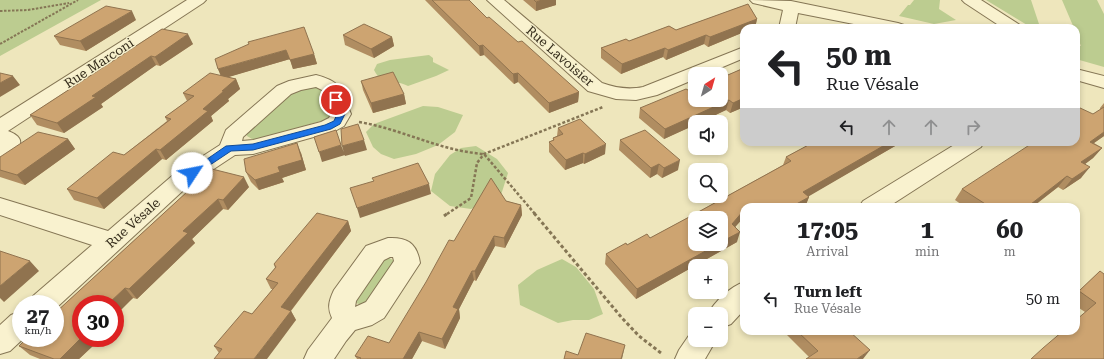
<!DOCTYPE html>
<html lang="en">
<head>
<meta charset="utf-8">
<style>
	:root { --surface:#fff; --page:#f2f2f2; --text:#202124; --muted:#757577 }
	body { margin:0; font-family:"Roboto Serif",serif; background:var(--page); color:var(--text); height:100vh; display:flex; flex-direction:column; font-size:15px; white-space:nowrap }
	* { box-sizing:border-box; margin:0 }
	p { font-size:13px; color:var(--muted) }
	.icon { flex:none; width:22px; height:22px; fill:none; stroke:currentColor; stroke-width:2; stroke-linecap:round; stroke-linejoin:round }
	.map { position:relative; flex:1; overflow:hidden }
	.details { position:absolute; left:740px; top:203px; width:340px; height:132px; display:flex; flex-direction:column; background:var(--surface); border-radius:12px; box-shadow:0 2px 6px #0003 }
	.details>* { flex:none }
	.guide { position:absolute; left:740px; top:24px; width:340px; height:122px; border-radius:12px; box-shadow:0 2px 6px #0003; background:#fff; color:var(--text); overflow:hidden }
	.needle { width:26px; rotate:37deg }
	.controls { position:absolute; left:688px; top:67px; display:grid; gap:8px }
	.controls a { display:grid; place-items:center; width:40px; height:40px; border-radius:8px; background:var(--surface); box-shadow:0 2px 6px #0003; font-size:20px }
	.speed { position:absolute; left:12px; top:295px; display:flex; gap:8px; font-size:20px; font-weight:700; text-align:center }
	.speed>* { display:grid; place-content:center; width:52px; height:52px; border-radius:50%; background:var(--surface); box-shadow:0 2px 6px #0003; line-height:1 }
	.speed small { font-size:10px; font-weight:400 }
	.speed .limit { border:6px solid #d22; background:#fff; color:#111 }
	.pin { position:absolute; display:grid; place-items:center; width:34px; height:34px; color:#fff; margin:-17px; border:2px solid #fff; border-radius:50%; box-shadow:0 1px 4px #0007 }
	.me { position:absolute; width:44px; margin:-22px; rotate:56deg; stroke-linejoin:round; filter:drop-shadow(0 0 3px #0008) }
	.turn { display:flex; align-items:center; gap:14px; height:84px; padding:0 20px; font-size:18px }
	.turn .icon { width:52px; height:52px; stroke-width:2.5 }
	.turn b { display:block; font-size:28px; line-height:34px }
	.lanes { display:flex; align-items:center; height:38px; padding:0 20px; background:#0003; justify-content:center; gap:20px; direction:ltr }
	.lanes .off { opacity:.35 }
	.eta { display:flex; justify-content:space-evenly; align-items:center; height:68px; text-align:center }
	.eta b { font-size:24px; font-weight:700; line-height:28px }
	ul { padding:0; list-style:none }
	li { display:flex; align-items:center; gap:12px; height:56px; padding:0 20px }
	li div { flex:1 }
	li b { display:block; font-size:15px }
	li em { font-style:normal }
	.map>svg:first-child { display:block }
	.green { fill:#bccc90 }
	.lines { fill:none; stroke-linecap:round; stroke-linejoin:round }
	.minor-casing { stroke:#857655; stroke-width:2 }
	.path-far2 { stroke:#857655; stroke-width:2; stroke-dasharray:2.5 1.5; stroke-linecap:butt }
	.path-far1 { stroke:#857655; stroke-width:2.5; stroke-dasharray:3 2; stroke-linecap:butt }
	.path { stroke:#857655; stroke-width:3; stroke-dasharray:3.5 2.5; stroke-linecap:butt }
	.minor { fill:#f9f2cf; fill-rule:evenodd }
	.wall { fill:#b08d61 }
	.shaded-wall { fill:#90734f }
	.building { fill:#cda471; stroke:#90734f }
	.route { fill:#1a73e8; stroke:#114b97 }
	.labels { text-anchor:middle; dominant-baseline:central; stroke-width:3; stroke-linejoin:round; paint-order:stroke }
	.street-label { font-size:13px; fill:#342b1b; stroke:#f5efcb }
</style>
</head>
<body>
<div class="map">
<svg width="1104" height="359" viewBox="0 0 1104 359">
	<rect width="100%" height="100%" fill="#eee6bc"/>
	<!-- green -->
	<path class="green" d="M0 0H101L0 56Z
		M914 0H940L939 9 956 20 934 24 899 16 908 5H910Z
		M986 0H1031L1040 27 1052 28H1032Z
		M1062 0H1097L1104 14V67L1076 59V45L1081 46 1076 34V28H1074Z
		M429 55 433 58V62L449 70 436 76 408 86C393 78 383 88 374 70L377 64 390 60Z
		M314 86 322 89 331 114 328 119 259 139H252L247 136 246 134 290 92Z
		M423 106 438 107 463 115 455 132 438 145 416 154 394 159 381 154 373 147 366 132 374 124Z
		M476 146 497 159 508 173 501 195 471 209 450 206 431 191 435 174 450 155 461 148Z
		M387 257 393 260V265L369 301C364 304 360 306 355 302L381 261Z
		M562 259 576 267 594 289 603 314 589 320H573L558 323 520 305 518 285 537 270Z"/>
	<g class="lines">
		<defs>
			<path id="minor" d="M187 0H206L203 3 8 131C32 140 16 153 0 158V118Z
				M487 0H504L602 83C616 88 628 90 643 87L744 47V58L706 74H695V79L657 95 636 100 616 99 588 91Z
				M750 0 791 1 898 23 904 25 906 28H874L798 13 795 28H779L783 10 753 3Z
				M962 0H981L1020 25 1022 28H1003L965 3Z
				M1076 69 1104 76V88L1076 80Z
				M316 75C343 82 341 90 351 114L344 126 335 131 253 154 235 155 188 186 55 309V304H29L33 296 92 245 0 215V198L108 231 172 176 220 145 226 130 277 86 289 81ZM316 87 322 90 331 114 329 118 321 122 253 140 242 141 243 137 291 94 301 90Z
				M959 142H984L981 147 888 207H859L863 201Z
				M388 238C407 237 417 243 420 263L384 318 372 325 355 330 346 341 334 359H304L308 350 332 318C327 307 329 301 334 290L366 246ZM390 257H393L394 261 366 302 355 307 356 301 384 260Z
				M744 282V310L731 324 721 328V314H708C715 301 730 287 744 282Z
				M21 311V338H24L10 351 0 354V325L11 315Z
				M695 330V340H716L705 359H675L679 350 692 331Z"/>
		</defs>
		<!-- minor casing -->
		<use href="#minor" class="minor-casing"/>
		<!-- path-far2 -->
		<path class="path-far2" d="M0 11 28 10 69 3
			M0 44 78 0"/>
		<!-- path-far1 -->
		<path class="path-far1" d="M359 122C402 129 440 151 484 154L535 214
			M447 214 471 198 477 163 484 154 603 107"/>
		<!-- path -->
		<path class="path" d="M534 213 622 318 639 336 661 353
			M444 216 448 213"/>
		<!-- minor -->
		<use href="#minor" class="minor"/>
	</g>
	<!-- wall -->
	<path class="wall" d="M425 0H469L487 18 579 92 578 102 549 113 518 82 514 84 484 55 480 56Z
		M523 0H556V5L536 11Z
		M748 4 757 19 755 28H744V32L708 47 704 44 666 60 663 57 621 74 601 58V48L626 39 629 41 669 26 676 30Z
		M136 20 86 51 60 45 54 36Z
		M162 29 193 44 160 66 156 65 101 104 103 107 64 133 37 125 30 115Z
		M343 35 392 37 394 46 374 58 345 45Z
		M314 54 317 64 293 69 290 59 228 77 236 79 240 89 228 99 229 101 211 116 213 121 166 160 162 159 104 209 74 200 67 189 124 155 167 121 165 117 187 101 183 93 221 75 218 69Z
		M744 68V107L730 113 726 110 664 139 639 118 640 108 690 91Z
		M361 81 404 94 406 104 373 113 363 90Z
		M1104 103V136L1094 143 1102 148 1093 158 1085 164 1081 178 1063 190 1058 187 1034 206 1036 207H965L955 200 962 189 1093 114 1100 110V108Z
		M558 128 605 154 584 164 583 163 565 170 549 152V142L553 140V138L557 136Z
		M68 139 75 149 25 185 0 177V157Z
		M620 140 678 170 662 178 657 174 650 178 619 150Z
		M814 142H902L808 196 809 197 805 207H744V217L735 227 737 242 636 299 605 264 606 254 627 245 650 238 691 216 783 165 786 157Z
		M301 153 306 170 282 178 284 182 259 190 251 182 246 172Z
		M212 169 249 187 228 210 223 209 192 239 195 243 137 299 133 298 81 338H93L92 339 96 343 79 359H40L30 355 19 346Z
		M506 201 521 205 522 215 505 248 495 246 476 281 474 280 459 309 460 318 445 349 422 341 412 359H357L355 356 389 343 454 241Z
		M348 221 351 231 291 311 296 320 219 353 214 346 252 314 273 289H271L266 279 275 268 274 264Z
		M1100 271 1104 359 1085 312 1076 306V294Z
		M783 331H849L809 357Z"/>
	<!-- shaded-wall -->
	<path class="shaded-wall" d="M542 0H556V5L536 11V2Z
		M132 11 136 20 86 51 80 41Z
		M757 19 755 28H744V32L708 47 710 37Z
		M188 34 193 44 160 66 155 57Z
		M706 35 704 44 666 60 668 50Z
		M392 37 394 46 374 58 371 49Z
		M483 45 484 55 480 56 479 46Z
		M665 48 663 57 621 74 622 64Z
		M286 50 290 59 222 79 218 69Z
		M314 54 317 64 293 69 290 60Z
		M151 56 156 65 101 104 103 107 64 133 57 123 92 96Z
		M518 73V82L514 84 513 74Z
		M13 76 20 85 0 97V83Z
		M236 79 240 89 228 99 229 101 211 116 213 121 166 160 160 150 222 91Z
		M579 92 578 102 549 113V103Z
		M404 94 406 104 373 113 371 103Z
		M744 98V107L730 113 733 103Z
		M729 100 726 110 701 122H695V125L664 139 665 129Z
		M1104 132V136L1081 152 1090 142Z
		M68 139 75 149 25 185 17 175Z
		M364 140 367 150 345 156 342 146Z
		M890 142H902L799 202 803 192Z
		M297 143 301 153 306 170 282 178 284 182 259 190 255 180 278 167Z
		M606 144 605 154 584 164 585 154Z
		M341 145 345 155 322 162 319 152Z
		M1102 148 1093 158 1073 173 1081 162Z
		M156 149 162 159 104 209 97 198Z
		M583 153V163L565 170 566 160Z
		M680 160 678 170 662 178 664 168Z
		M659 164 657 174 650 178 651 168Z
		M1090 167 1081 178 1063 190 1072 179Z
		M1067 176 1058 187 1032 207 1031 204Z
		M244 177 249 187 228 210 223 200Z
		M429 184 431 194 360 218 357 208Z
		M809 197 805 207H791Z
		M218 199 223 209 192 239 195 243 137 299 129 289 183 231Z
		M521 205 522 215 505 248 504 238Z
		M744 210V217L729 234 732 224Z
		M348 221 351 231 286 317 281 307Z
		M740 232 737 242 636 299 637 289 718 244H721V242Z
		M494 236 495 246 476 281 475 271Z
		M30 261 39 271 4 302 0 298V286Z
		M472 271 474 280 459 309 460 318 445 349 442 339 453 307Z
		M125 288 133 298 115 316V304H108Z
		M291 311 296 320 267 359H254Z
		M419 332 422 341 412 359H403Z
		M81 338H93L92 339 96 343 79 359H60Z
		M625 345 622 359H621Z
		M870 350 863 359H857Z"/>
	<!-- building -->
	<path class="building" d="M432 0H469L487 18 489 17 518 42 522 41 579 92 549 103 518 73 513 74 483 45 479 46Z
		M534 0H542L536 2Z
		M748 4 757 19 710 37 706 35 668 50 665 48 622 64 601 48 626 39 629 41 669 26 676 30Z
		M106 6 132 11 80 41 54 36Z
		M364 24 392 37 371 49 343 35Z
		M834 25 839 28H828Z
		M304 27 314 54 290 60 286 50 218 69 215 59 249 44 248 42Z
		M162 29 188 34 155 57 151 56 92 96 96 97 57 123 30 115Z
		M744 68V98L733 103 729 100 665 129 640 108 686 89 690 91 695 89V100H721V78Z
		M393 72 404 94 371 103 361 81Z
		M0 73 13 76 0 83Z
		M210 73 236 79 222 91H224L203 109 208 111 160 150 156 149 97 198 67 189 113 152 124 155 171 119 165 117 194 96 183 93Z
		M1078 107 1093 114 1104 107V132L1090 142 1102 148 1081 162 1090 167 1072 179 1067 176 1031 204 1036 207H990L962 189 1034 142H1076V109Z
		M580 119 606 144 585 154 583 153 566 160 549 142 554 140 553 138 563 134 558 128Z
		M358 124 364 140 342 146 341 129Z
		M336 130 341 145 319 152 314 137Z
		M645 130 680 160 664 168 659 164 651 168 620 140Z
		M38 132 68 139 17 175 0 170V157Z
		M814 142H890L803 192 809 197 791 207H753L749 204 747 207H744V210L732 224 740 232 721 242V218H695V244H718L637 289 606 254 626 243 627 245 647 234 650 238 691 216 791 161 786 157Z
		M297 143 302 160 278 167 280 172 255 180 246 172 244 159Z
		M418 163 429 184 357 208 350 188 374 181 372 178Z
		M212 169 244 177 223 200 218 199 183 231 188 233 129 289 125 288 108 304H81V338L60 359H54L19 346 27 338H55V313Z
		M491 178 506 201 521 205 504 238 494 236 475 271H472L453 307 458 309 442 339 419 332 403 359H360L361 358 355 356 368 336 389 343 426 282 449 240 454 241Z
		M317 213 348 221 281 307 291 311 254 359H214L222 349 214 346 244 311 252 314 278 283 266 279 276 267 274 264Z
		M0 251 30 261 0 286Z
		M1100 271 1104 274V359H1031L1043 348 1063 331H1076V320L1096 303 1079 291Z
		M797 331H849L870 350 857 359H806L818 351Z
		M586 333 625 345 621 359H564L566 351 578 355Z"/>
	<!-- route -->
	<path class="route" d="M336 98 339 100 345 114 340 124 331 129 253 150 231 151 195 175 192 176 187 173 226 146 253 144 325 125 334 121 337 114 332 100Z"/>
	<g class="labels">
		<!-- street labels -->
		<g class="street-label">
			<text transform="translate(560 56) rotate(41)">Rue Lavoisier</text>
			<text transform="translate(99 63) rotate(-33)">Rue Marconi</text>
			<text transform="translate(133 223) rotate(-42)">Rue Vésale</text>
		</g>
	</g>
</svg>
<div class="controls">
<a><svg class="needle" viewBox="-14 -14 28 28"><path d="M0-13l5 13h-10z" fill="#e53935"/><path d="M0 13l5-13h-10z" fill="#757577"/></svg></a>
<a><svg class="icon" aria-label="sound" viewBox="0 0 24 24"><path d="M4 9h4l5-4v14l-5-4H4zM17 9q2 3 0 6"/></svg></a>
<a><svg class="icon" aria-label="search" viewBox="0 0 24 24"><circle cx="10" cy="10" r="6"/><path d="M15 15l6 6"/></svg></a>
<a><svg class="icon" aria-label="layers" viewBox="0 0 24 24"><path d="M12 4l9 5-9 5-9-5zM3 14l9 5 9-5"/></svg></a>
<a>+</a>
<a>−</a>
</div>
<div class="speed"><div>27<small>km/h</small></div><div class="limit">30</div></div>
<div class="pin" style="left:336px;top:100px;background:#d93025"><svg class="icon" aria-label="arrive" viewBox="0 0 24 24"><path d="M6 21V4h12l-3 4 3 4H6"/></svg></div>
<svg class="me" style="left:192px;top:173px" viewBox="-20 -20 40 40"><circle r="19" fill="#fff"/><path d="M0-13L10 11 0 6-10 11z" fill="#1a73e8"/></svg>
<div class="guide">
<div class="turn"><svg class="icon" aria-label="left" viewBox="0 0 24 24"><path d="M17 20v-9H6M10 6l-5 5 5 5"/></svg><div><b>50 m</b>Rue Vésale</div></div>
<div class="lanes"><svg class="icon" aria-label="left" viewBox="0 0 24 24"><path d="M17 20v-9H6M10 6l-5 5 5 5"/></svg><svg class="icon off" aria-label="ahead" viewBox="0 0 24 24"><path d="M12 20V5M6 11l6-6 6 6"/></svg><svg class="icon off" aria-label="ahead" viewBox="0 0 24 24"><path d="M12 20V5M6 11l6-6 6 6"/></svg><svg class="icon off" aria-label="right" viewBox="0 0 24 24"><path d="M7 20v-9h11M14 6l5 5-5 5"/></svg></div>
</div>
<section class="details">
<div class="eta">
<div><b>17:05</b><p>Arrival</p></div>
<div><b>1</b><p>min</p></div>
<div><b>60</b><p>m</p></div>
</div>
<ul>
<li><svg class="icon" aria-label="left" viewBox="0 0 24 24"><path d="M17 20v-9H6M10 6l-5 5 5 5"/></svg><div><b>Turn left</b><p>Rue Vésale</p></div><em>50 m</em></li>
</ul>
</section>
</div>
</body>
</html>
